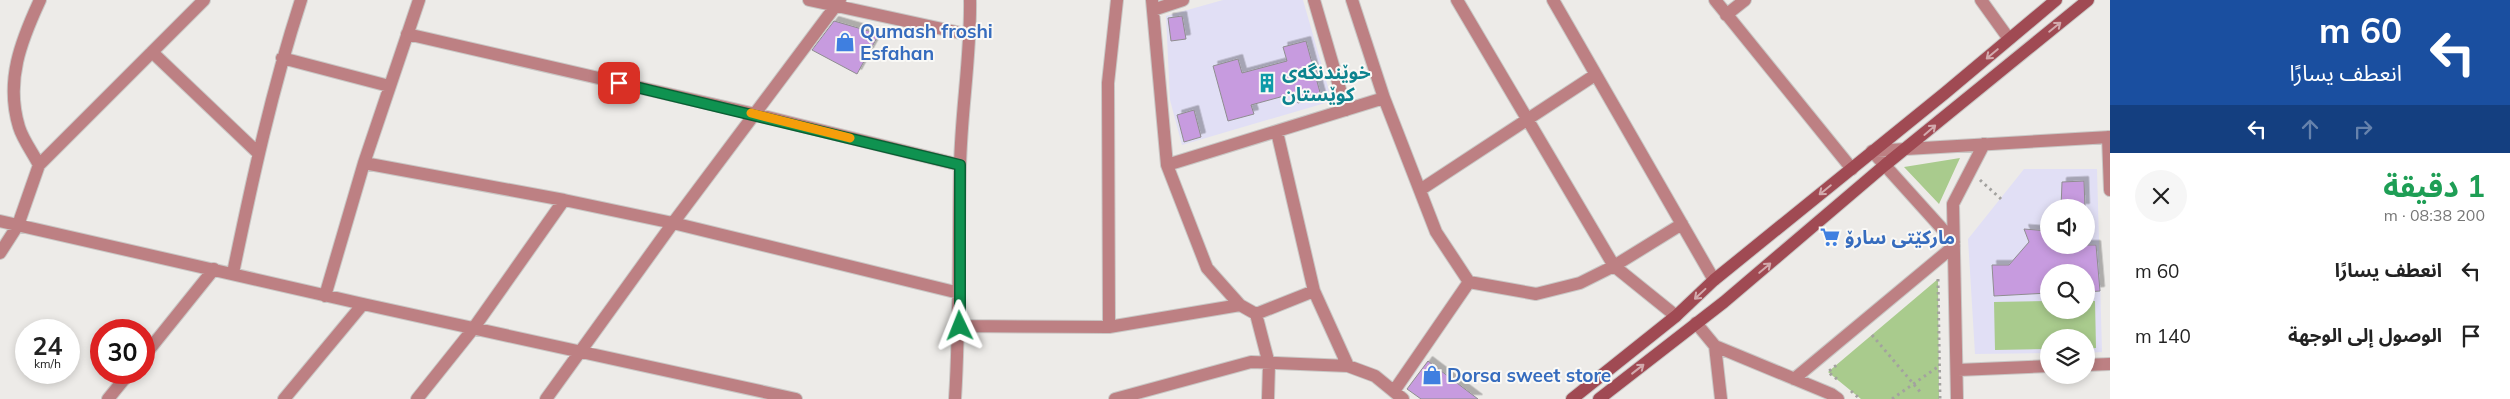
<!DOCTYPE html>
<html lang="ar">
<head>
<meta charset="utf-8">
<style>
	:root { --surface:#fff; --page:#f6f6f6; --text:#222; --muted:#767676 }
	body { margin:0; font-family:Mulish,"Noto Sans Arabic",sans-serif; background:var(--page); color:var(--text); direction:rtl; height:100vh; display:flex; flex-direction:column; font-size:19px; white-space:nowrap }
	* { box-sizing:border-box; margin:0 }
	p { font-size:16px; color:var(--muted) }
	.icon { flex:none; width:28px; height:28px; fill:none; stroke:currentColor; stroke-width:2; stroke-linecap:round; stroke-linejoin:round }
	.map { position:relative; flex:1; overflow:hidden; direction:ltr }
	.drawer { display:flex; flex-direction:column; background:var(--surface); width:400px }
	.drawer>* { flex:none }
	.banner { background:#1a4fa0; color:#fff; overflow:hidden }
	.buttons { position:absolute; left:2040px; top:199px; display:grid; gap:10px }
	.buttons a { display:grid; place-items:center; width:55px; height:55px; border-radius:50%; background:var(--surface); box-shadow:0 2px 8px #0003; font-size:25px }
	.speed { position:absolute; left:15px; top:319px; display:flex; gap:10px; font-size:25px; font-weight:700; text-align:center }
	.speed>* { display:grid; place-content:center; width:65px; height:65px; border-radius:50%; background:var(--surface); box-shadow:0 2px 8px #0003; line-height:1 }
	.speed small { font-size:12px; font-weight:400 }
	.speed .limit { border:8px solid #d22; background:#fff; color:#111 }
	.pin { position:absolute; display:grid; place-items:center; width:42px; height:42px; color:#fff; margin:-21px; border-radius:10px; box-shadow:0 2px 8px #0006 }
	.me { position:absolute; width:55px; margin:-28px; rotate:358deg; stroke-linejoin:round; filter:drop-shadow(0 0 4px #0008) }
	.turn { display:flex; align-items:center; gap:18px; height:105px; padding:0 25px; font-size:22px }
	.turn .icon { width:65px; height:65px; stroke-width:2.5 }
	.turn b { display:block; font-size:35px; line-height:42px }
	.lanes { display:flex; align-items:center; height:48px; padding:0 25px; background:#0003; justify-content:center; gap:25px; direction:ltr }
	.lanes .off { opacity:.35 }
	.round { display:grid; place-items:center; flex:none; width:52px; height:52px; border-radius:26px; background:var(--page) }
	.overview { display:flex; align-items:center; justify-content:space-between; height:85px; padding:0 25px }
	h1 { font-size:30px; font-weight:700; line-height:38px; color:#1e9e55 }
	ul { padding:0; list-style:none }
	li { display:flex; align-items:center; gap:15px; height:65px; padding:0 25px }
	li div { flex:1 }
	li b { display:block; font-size:19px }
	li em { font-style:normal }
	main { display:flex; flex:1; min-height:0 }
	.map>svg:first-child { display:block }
	.education { fill:#e1dff5; fill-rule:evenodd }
	.green { fill:#a9cb8d }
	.building { fill:#c79bdf; stroke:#8f8d90; filter:url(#shadow) }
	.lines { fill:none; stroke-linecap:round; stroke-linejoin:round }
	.street-casing { stroke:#c9c7c5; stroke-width:14 }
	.secondary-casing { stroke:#c9c7c5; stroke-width:14 }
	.path { stroke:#a3a29f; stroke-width:3; stroke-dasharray:2.5 4; stroke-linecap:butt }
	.street { stroke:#bd8083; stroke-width:12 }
	.secondary { stroke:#a04a53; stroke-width:12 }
	.oneway { stroke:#d2aaad }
	.route-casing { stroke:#0a5f34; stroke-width:12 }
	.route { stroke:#0f9250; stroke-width:9 }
	.slow { stroke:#f59e0b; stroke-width:9 }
	.labels { text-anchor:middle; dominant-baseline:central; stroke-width:4; stroke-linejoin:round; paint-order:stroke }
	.shop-label { font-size:19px; font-weight:bold; fill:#366cbe; stroke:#faf9f6; text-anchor:start }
	.culture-label { font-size:19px; font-weight:bold; fill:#0d838f; stroke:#faf9f6; text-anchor:start }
</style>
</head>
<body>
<main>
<section class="drawer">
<div class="banner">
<div class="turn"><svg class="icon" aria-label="left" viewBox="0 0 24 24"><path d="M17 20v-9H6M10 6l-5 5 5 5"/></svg><div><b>60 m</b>انعطف يسارًا</div></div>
<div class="lanes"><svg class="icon" aria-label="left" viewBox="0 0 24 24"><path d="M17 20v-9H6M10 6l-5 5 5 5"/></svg><svg class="icon off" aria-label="ahead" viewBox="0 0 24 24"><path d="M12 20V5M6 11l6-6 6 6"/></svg><svg class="icon off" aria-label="right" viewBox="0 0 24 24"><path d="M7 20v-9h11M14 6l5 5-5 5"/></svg></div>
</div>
<div class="overview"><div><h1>1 دقيقة</h1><p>200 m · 08:38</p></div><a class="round"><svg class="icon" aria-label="close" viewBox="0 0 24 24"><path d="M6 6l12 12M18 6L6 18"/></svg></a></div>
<ul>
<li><svg class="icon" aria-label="left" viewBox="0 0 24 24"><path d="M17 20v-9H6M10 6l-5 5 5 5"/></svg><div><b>انعطف يسارًا</b></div><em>60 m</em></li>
<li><svg class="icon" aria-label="arrive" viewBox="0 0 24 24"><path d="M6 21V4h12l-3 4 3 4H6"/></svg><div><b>الوصول إلى الوجهة</b></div><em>140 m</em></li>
</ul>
</section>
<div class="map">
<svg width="2110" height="399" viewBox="0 0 2110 399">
	<defs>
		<filter id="shadow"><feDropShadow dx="4.5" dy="-4.5" stdDeviation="0" flood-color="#0004"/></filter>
	</defs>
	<rect width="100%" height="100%" fill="#edebe8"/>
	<!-- education -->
	<path class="education" d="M1223 0H1303L1332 101 1182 145 1170 100 1166 16Z
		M2024 169H2097L2102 352 2086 353V338H2049V353L1975 354 1968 239ZM2049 208H2086V245H2049ZM2049 272H2086V310H2049Z"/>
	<!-- green -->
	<path class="green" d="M1960 158 1939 204 1904 167Z
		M1938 279 1939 399H1861L1828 372Z
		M2049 301V310H2086V301H2095L2096 348 2086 349V338H2049V349L1995 350 1994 302Z"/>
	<!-- building -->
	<path class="building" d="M1182 16 1186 39 1171 41 1168 18Z
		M834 21 879 34 857 74 812 50Z
		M1306 41 1321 96 1298 103 1295 93 1251 105 1254 114 1228 121 1213 66 1238 59 1242 73 1287 61 1283 47Z
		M1194 110 1201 137 1184 142 1177 115Z
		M2084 181 2085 208H2061L2062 182Z
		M2024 229 2049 231V245H2096L2100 291 2086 292V272H2049V293L1994 296 1992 265H2009L2029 242Z
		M1428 361 1478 399H1421L1407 389Z"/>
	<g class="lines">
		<defs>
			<path id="street" d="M809 0 970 35
				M1152 0 1167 165 1207 268 1240 305 1256 314 1269 364 1268 399
				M1314 0 1346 110
				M1352 0 1384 98 1436 232 1469 282 1536 294 1580 283 1614 266 1676 316
				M1457 0 1614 266 1682 224
				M1553 0 1714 280
				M1715 0 1852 169
				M1981 0 2009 39
				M1153 10 1183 0
				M1726 15 1745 0
				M407 34 755 114 960 165
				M152 52 258 153
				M282 58 389 86
				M1277 132 1314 291 1348 366
				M2108 137 2110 190
				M1872 151 2110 137
				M1872 151 1954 242
				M364 163 564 200 673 223 959 293
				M39 165 204 0
				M1167 165 1384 98
				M1420 190 1595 75
				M0 221 363 304 796 399
				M0 253 18 225 39 165C33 153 23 140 19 127 5 81 21 41 40 0
				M233 273C252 181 272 89 301 0
				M325 296 364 163 419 0
				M1256 314 1314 291
				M1696 323 1715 346 1831 394 1838 399
				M960 326 1109 327 1240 305
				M1109 327 1108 83 1117 0
				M1715 346 1721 399
				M144 356 214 269
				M2086 365 2110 364
				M1958 370 2049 366
				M1794 379 1954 246
				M1394 391 1469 282
				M108 399 130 372
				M284 399 363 304
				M417 399 473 329 564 200
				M546 399 673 223 840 0
				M955 399C960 322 958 244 960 167 961 111 971 56 970 0
				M1115 399 1251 362 1348 366 1375 376 1403 399
				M1957 399 1953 204 1984 144"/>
			<path id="secondary" d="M1572 399 1676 316 1714 280 1945 93 2056 0
				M1599 399 1724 302 1885 165 2088 0"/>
		</defs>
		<!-- street casing -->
		<use href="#street" class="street-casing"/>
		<!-- secondary casing -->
		<use href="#secondary" class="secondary-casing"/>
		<!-- path -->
		<path class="path" d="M1980 180 2001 199
			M1938 279 1940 399
			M1872 335 1922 394
			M1837 379 1828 372 1839 363
			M1851 391 1860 399
			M1892 399 1939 366"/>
		<!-- street -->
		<use href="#street" class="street"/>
		<!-- secondary -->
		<use href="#secondary" class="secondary"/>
	</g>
	<!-- one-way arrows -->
	<defs><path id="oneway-shaft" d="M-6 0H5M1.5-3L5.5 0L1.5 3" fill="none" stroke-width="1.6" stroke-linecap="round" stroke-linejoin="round" transform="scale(1.25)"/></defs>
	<g class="oneway">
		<use href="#oneway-shaft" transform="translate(2055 27) rotate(-39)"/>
		<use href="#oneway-shaft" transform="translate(1992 54) rotate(140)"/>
		<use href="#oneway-shaft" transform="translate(1930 130) rotate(-41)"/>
		<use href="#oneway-shaft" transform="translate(1825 190) rotate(141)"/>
		<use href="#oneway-shaft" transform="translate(1765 268) rotate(-40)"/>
		<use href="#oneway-shaft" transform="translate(1700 294) rotate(137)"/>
		<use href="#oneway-shaft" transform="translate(1638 369) rotate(-38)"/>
	</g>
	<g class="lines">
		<defs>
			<path id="route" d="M619 83 960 165V326"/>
		</defs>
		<!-- route casing -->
		<use href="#route" class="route-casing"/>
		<!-- route -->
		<use href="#route" class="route"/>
		<!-- slow -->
		<path class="slow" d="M751 113 850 138"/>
	</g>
	<!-- icons -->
	<defs>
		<symbol id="shop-bare" viewBox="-9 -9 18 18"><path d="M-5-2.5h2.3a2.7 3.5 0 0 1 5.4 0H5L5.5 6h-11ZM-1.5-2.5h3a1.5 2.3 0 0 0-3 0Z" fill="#3f7fe0" stroke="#faf9f6" stroke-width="2.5" paint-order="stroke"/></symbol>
		<symbol id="building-bare" viewBox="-9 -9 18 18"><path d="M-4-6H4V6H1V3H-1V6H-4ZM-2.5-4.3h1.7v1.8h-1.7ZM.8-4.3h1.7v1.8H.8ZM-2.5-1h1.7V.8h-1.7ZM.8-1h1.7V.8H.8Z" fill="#0f9aa8" stroke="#faf9f6" stroke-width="2.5" paint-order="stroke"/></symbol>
		<symbol id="supermarket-bare" viewBox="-9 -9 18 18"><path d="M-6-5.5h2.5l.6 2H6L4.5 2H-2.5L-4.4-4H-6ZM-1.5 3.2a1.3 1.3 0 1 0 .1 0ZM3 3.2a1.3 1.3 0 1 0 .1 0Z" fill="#3f7fe0" stroke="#faf9f6" stroke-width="2.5" paint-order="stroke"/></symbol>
	</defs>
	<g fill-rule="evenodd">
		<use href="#shop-bare" x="831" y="28" width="28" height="28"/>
		<use href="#building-bare" x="1253" y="69" width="28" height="28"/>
		<use href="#supermarket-bare" x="1816" y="223" width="28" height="28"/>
		<use href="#shop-bare" x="1418" y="361" width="28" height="28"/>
	</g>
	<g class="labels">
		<!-- shop labels -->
		<g class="shop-label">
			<text x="860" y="31">Qumash froshi<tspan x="860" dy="22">Esfahan</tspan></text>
			<text x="1845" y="237">مارکێتی سارۆ</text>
			<text x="1447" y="375">Dorsa sweet store</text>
		</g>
		<!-- culture labels -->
		<g class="culture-label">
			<text x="1282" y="72">خوێندنگەی<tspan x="1282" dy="22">کوێستان</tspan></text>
		</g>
	</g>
</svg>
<div class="buttons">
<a><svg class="icon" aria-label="sound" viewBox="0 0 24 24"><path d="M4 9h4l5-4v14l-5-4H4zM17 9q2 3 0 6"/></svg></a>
<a><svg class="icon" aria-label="search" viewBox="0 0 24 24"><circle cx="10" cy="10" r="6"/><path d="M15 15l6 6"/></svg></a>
<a><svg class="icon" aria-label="layers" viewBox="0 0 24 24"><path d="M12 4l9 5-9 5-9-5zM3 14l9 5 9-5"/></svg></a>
</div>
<div class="speed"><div>24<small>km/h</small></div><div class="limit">30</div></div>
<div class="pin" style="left:619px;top:83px;background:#d93025"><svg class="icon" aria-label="arrive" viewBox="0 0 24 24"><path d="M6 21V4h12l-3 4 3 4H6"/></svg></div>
<svg class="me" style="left:960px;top:326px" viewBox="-20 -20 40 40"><path d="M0-17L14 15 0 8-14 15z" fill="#0f9250" stroke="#fff" stroke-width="4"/></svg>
</div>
</main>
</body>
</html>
